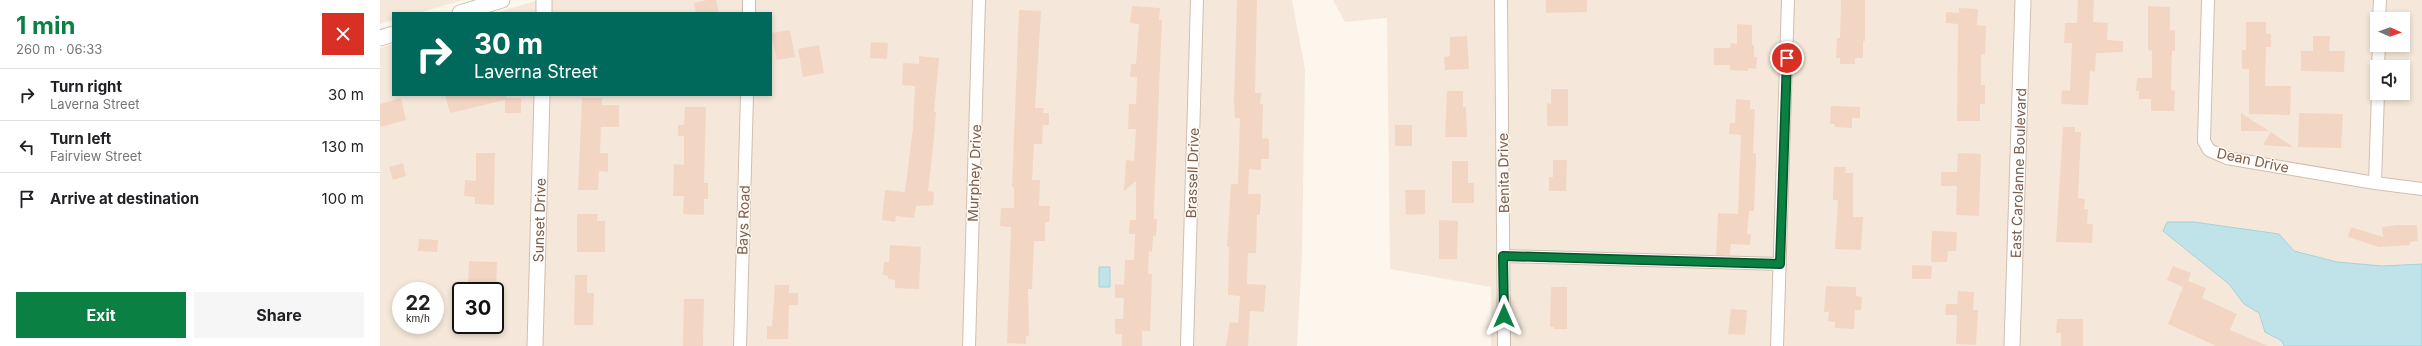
<!DOCTYPE html>
<html lang="en">
<head>
<meta charset="utf-8">
<style>
	:root { --surface:#fff; --page:#f6f6f6; --text:#202124; --muted:#757577; --line:#e0e0e0; --accent:#0b8043 }
	body { margin:0; font-family:Inter,sans-serif; background:var(--page); color:var(--text); height:100vh; display:flex; flex-direction:column; font-size:15px; white-space:nowrap }
	* { box-sizing:border-box; margin:0 }
	p { font-size:13px; color:var(--muted) }
	.icon { flex:none; width:22px; height:22px; fill:none; stroke:currentColor; stroke-width:2; stroke-linecap:round; stroke-linejoin:round }
	.map { position:relative; flex:1; overflow:hidden }
	.details { display:flex; flex-direction:column; background:var(--surface); width:380px }
	.details>* { flex:none }
	.banner { position:absolute; left:12px; top:12px; width:380px; height:84px; border-radius:0px; box-shadow:0 2px 6px #0003; background:#00695c; color:#fff; overflow:hidden }
	.needle { width:26px; rotate:92deg }
	.buttons { position:absolute; left:1990px; top:12px; display:grid; gap:8px }
	.buttons a { display:grid; place-items:center; width:40px; height:40px; border-radius:0px; background:var(--surface); box-shadow:0 2px 6px #0003; font-size:20px }
	.speed { position:absolute; left:12px; top:282px; display:flex; gap:8px; font-size:20px; font-weight:700; text-align:center }
	.speed>* { display:grid; place-content:center; width:52px; height:52px; border-radius:50%; background:var(--surface); box-shadow:0 2px 6px #0003; line-height:1 }
	.speed small { font-size:10px; font-weight:400 }
	.speed .limit { border:2px solid #111; border-radius:6px; background:#fff; color:#111 }
	.pin { position:absolute; display:grid; place-items:center; width:34px; height:34px; color:#fff; margin:-17px; border:2px solid #fff; border-radius:50%; box-shadow:0 1px 4px #0007 }
	.me { position:absolute; width:44px; margin:-22px; rotate:0deg; stroke-linejoin:round; filter:drop-shadow(0 0 3px #0008) }
	.turn { display:flex; align-items:center; gap:14px; height:84px; padding:0 16px; font-size:18px }
	.turn .icon { width:52px; height:52px; stroke-width:2.5 }
	.turn b { display:block; font-size:28px; line-height:34px }
	.round { display:grid; place-items:center; flex:none; width:42px; height:42px; border-radius:0px; background:var(--page) }
	.overview { display:flex; align-items:center; justify-content:space-between; height:68px; padding:0 16px }
	h1 { font-size:24px; font-weight:700; line-height:30px; color:var(--accent) }
	.primary-button { display:flex; gap:8px; margin-top:auto; padding:8px 16px }
	.primary-button a { flex:1; height:46px; border-radius:0px; background:var(--accent); color:#fff; font-size:16px; font-weight:700; line-height:46px; text-align:center }
	.primary-button a+a { background:var(--page); color:var(--text) }
	ul { padding:0; list-style:none }
	li { display:flex; align-items:center; gap:12px; height:52px; padding:0 16px; border-top:1px solid var(--line) }
	li div { flex:1 }
	li b { display:block; font-size:15px }
	li em { font-style:normal }
	main { display:flex; flex:1; min-height:0 }
	.map>svg:first-child { display:block }
	.residential { fill:#f5e8da; fill-rule:evenodd }
	.water { fill:#bfe3e8; stroke:#a5d3da }
	.building { fill:#f3d5c3 }
	.lines { fill:none; stroke-linecap:round; stroke-linejoin:round }
	.minor-casing { stroke:#d1beb0; stroke-width:14 }
	.tertiary-casing { stroke:#d1beb0; stroke-width:17 }
	.minor { stroke:#fff; stroke-width:12 }
	.tertiary { stroke:#fff; stroke-width:15 }
	.route-casing { stroke:#07532c; stroke-width:10 }
	.route { stroke:#0b8043; stroke-width:7 }
	.labels { text-anchor:middle; dominant-baseline:central; stroke-width:3; stroke-linejoin:round; paint-order:stroke }
	.street-label { font-size:14px; fill:#7a5c4d; stroke:#fffaf3 }
</style>
</head>
<body>
<main>
<section class="details">
<div class="overview"><div><h1>1 min</h1><p>260 m · 06:33</p></div><a class="round" style="background:#d93025;color:#fff"><svg class="icon" aria-label="close" viewBox="0 0 24 24"><path d="M6 6l12 12M18 6L6 18"/></svg></a></div>
<ul>
<li><svg class="icon" aria-label="right" viewBox="0 0 24 24"><path d="M7 20v-9h11M14 6l5 5-5 5"/></svg><div><b>Turn right</b><p>Laverna Street</p></div><em>30 m</em></li>
<li><svg class="icon" aria-label="left" viewBox="0 0 24 24"><path d="M17 20v-9H6M10 6l-5 5 5 5"/></svg><div><b>Turn left</b><p>Fairview Street</p></div><em>130 m</em></li>
<li><svg class="icon" aria-label="arrive" viewBox="0 0 24 24"><path d="M6 21V4h12l-3 4 3 4H6"/></svg><div><b>Arrive at destination</b></div><em>100 m</em></li>
</ul>
<div class="primary-button"><a>Exit</a><a>Share</a></div>
</section>
<div class="map">
<svg width="2042" height="346" viewBox="0 0 2042 346">
	<rect width="100%" height="100%" fill="#fdf6ec"/>
	<!-- residential -->
	<path class="residential" d="M0 0H83L38 13H13V20L0 24Z
		M158 0H912L925 69 922 254 917 346H0V48L13 44V95H391V13H116ZM21 291H55V325H21ZM81 291H115V325H81Z
		M953 0H2042V346H1111V287L1010 269 1007 18 965 22ZM1997 19H2023V45H1997ZM1997 67H2023V93H1997Z"/>
	<!-- water -->
	<path class="water" d="M1787 222H1814L1899 234 1914 251 1957 262 2002 266 2042 264V346H1904L1902 341 1885 332 1879 313 1864 304 1849 284 1783 231Z
		M719 267H730V287H719Z"/>
	<!-- building -->
	<path class="building" d="M327 0H336L339 13H316L314 3Z
		M857 0H877L875 93H881L880 104H883L882 138 889 139V159H881V170L869 169 868 194H881L880 215H877L876 253H868L867 284 886 285 884 312 870 311 868 346H846L850 322 858 323 860 296 848 295 849 247H847L851 184H858L860 118H855L854 101Z
		M1166 0H1207V12L1166 13Z
		M1461 0H1485V41H1483V58H1475V64H1460V58H1456L1457 38H1460Z
		M1698 0H1714L1713 22 1728 23 1727 40 1743 41V52L1716 53 1715 72 1710 71 1708 105 1681 104 1682 90 1690 91 1692 43H1684L1685 23H1697Z
		M752 6 780 8 779 20H782L774 207V219H777L776 236H773L772 252 769 251 768 274H772L770 331H762V346H742V334H735V319H743L744 298H735V284L744 285 745 260H754L755 234H749L750 220H756V181L744 191 746 160 754 161 756 129H748L749 104H756L757 77H750L751 64H756L759 24 750 23Z
		M1768 6 1790 7V30H1795V51H1792L1791 90 1795 91 1794 111H1771V99H1759V91H1756L1757 78H1772V51L1768 50Z
		M1579 8 1598 9 1597 25 1606 26 1605 55 1601 54V85H1605V104H1600V121H1577L1578 24 1566 23V12L1579 13Z
		M639 10 661 11 655 108H664L663 113H669V125H663L662 144H654L652 180H660L659 206H670L669 222H665V241H654L652 289H648L649 336H646V344L627 343 631 227 620 226 621 208H634V187H632Z
		M1866 22H1886V34H1891V47H1886L1885 86H1911L1910 115 1869 114V69H1862V50H1866Z
		M1357 24 1372 25V45H1374V57H1377L1376 69 1368 68V71L1350 70V65H1334V48H1350L1351 43 1357 44Z
		M410 30 415 57 397 60 391 33Z
		M1087 36 1089 69 1065 70 1064 57 1070 56V37Z
		M1933 36H1950L1949 51H1965L1964 72 1921 71V51H1933Z
		M491 42 508 43 507 59 490 58Z
		M439 45 444 73 423 77 418 49Z
		M539 56 559 58 554 112H556L553 148 548 191 554 192 553 205 536 206 534 218 516 216 515 222 502 220 505 190 525 192 533 127 535 86 522 85 523 63 539 64Z
		M1171 89H1188V126H1167V103L1171 104Z
		M1067 91H1083V107H1086L1087 137H1065Z
		M65 95H126L127 98H141V113H125V100L70 113Z
		M21 98 26 120 0 127V104Z
		M202 98H222V105H239V127H221L220 153H228V172L219 171 218 190H198Z
		M1356 99 1370 100V109H1375L1373 153H1376V164L1374 211H1369L1367 234H1371L1370 245 1351 244 1350 255H1336L1338 213 1358 214 1361 135 1349 134 1350 123H1355Z
		M1451 106 1480 107V118H1472V128L1455 127V124H1450Z
		M305 107H326L324 183H328V199H324V215L303 214 304 196H293L294 164 304 165V136H298V125H304Z
		M1861 113 1889 131H1861Z
		M1919 113 1963 114 1961 148 1918 147Z
		M1015 125H1032V146H1015Z
		M1683 127H1695V132H1701L1698 198 1705 199 1704 209H1708L1707 224H1713L1712 243 1676 242Z
		M1891 132 1913 147 1883 145Z
		M96 153H115L114 205 95 204V197L84 196 85 180 96 181Z
		M1578 153 1601 154 1599 216 1576 215 1577 186H1561V172H1577Z
		M1173 160H1187L1186 191H1169V177H1173Z
		M1072 161H1088V183H1094V203H1072Z
		M23 163 26 176 13 180 9 167Z
		M1454 167H1466L1465 173H1473V217H1483L1481 250 1455 249 1458 200H1453Z
		M1025 190H1045V214L1026 215Z
		M197 214H218L217 221H225V252H197Z
		M1059 220 1078 221 1077 259H1059Z
		M2017 225H2037L2038 241 2030 242V245L1999 247 1968 237 1971 227 2003 237 2002 227Z
		M1552 231 1577 232 1576 251H1568L1567 262H1551Z
		M39 239 58 240 57 252 38 251Z
		M510 245 541 247 539 289 515 288V280L508 279V276L503 275 504 262H509Z
		M89 261 117 262 116 291H95V286L88 285Z
		M1532 265 1552 266 1551 279H1532Z
		M1793 266 1811 273 1808 281 1826 288 1822 298 1857 314 1850 330 1888 346H1836L1788 324 1803 287 1787 280Z
		M195 275H207V293H214L213 325H194Z
		M395 285H409V293H418V305H409L408 339H387V326H392Z
		M1446 286 1476 287V296L1482 297 1481 310H1475L1474 329 1455 328V322L1448 321 1449 312H1444Z
		M1171 287H1187V329H1174V327H1170Z
		M1578 291 1594 292 1593 310H1598L1596 345 1576 344 1577 315H1565L1566 304H1577Z
		M304 299H324L323 346H303Z
		M1351 309 1367 310 1365 335 1348 334Z
		M1677 319H1703V346H1681V333H1676Z"/>
	<g class="lines">
		<defs>
			<path id="minor" d="M1121 0 1124 346
				M1828 0 1824 141 1829 150 1847 158 1995 183 2042 189
				M369 13V0
				M1999 19 2000 0
				M1998 67 1999 45
				M1995 183 1998 93
				M1123 256 1400 264
				M360 346 367 95
				M589 346 599 0
				M807 346 817 0
				M1397 346 1408 0"/>
			<g id="tertiary">
				<path d="M80 13 122 0"/>
				<path d="M164 13V0"/>
				<path d="M0 38 13 34"/>
				<path id="s1" d="M155 346 162 95"/>
				<path id="s2" d="M1632 346 1643 0"/>
			</g>
		</defs>
		<!-- minor casing -->
		<use href="#minor" class="minor-casing"/>
		<!-- tertiary casing -->
		<use href="#tertiary" class="tertiary-casing"/>
		<!-- minor -->
		<use href="#minor" class="minor"/>
		<!-- tertiary -->
		<use href="#tertiary" class="tertiary"/>
	</g>
	<g class="lines">
		<defs>
			<path id="route" d="M1124 316 1123 256 1400 264 1407 58"/>
		</defs>
		<!-- route casing -->
		<use href="#route" class="route-casing"/>
		<!-- route -->
		<use href="#route" class="route"/>
	</g>
	<g class="labels">
		<!-- street labels -->
		<g class="street-label">
			<text transform="translate(1873 160) rotate(12)">Dean Drive</text>
			<text transform="translate(594 173) rotate(-88)">Murphey Drive</text>
			<text transform="translate(812 173) rotate(-88)">Brassell Drive</text>
			<text transform="translate(1123 173) rotate(-91)">Benita Drive</text>
			<text stroke="none"><textPath href="#s2" startOffset="173">East Carolanne Boulevard</textPath></text>
			<text stroke="none"><textPath href="#s1" startOffset="126">Sunset Drive</textPath></text>
			<text transform="translate(363 220) rotate(-88)">Bays Road</text>
		</g>
	</g>
</svg>
<div class="buttons">
<a><svg class="needle" viewBox="-14 -14 28 28"><path d="M0-13l5 13h-10z" fill="#e53935"/><path d="M0 13l5-13h-10z" fill="#757577"/></svg></a>
<a><svg class="icon" aria-label="sound" viewBox="0 0 24 24"><path d="M4 9h4l5-4v14l-5-4H4zM17 9q2 3 0 6"/></svg></a>
</div>
<div class="speed"><div>22<small>km/h</small></div><div class="limit">30</div></div>
<div class="pin" style="left:1407px;top:58px;background:#d93025"><svg class="icon" aria-label="arrive" viewBox="0 0 24 24"><path d="M6 21V4h12l-3 4 3 4H6"/></svg></div>
<svg class="me" style="left:1124px;top:316px" viewBox="-20 -20 40 40"><path d="M0-17L14 15 0 8-14 15z" fill="#0b8043" stroke="#fff" stroke-width="4"/></svg>
<div class="banner">
<div class="turn"><svg class="icon" aria-label="right" viewBox="0 0 24 24"><path d="M7 20v-9h11M14 6l5 5-5 5"/></svg><div><b>30 m</b>Laverna Street</div></div>
</div>
</div>
</main>
</body>
</html>
